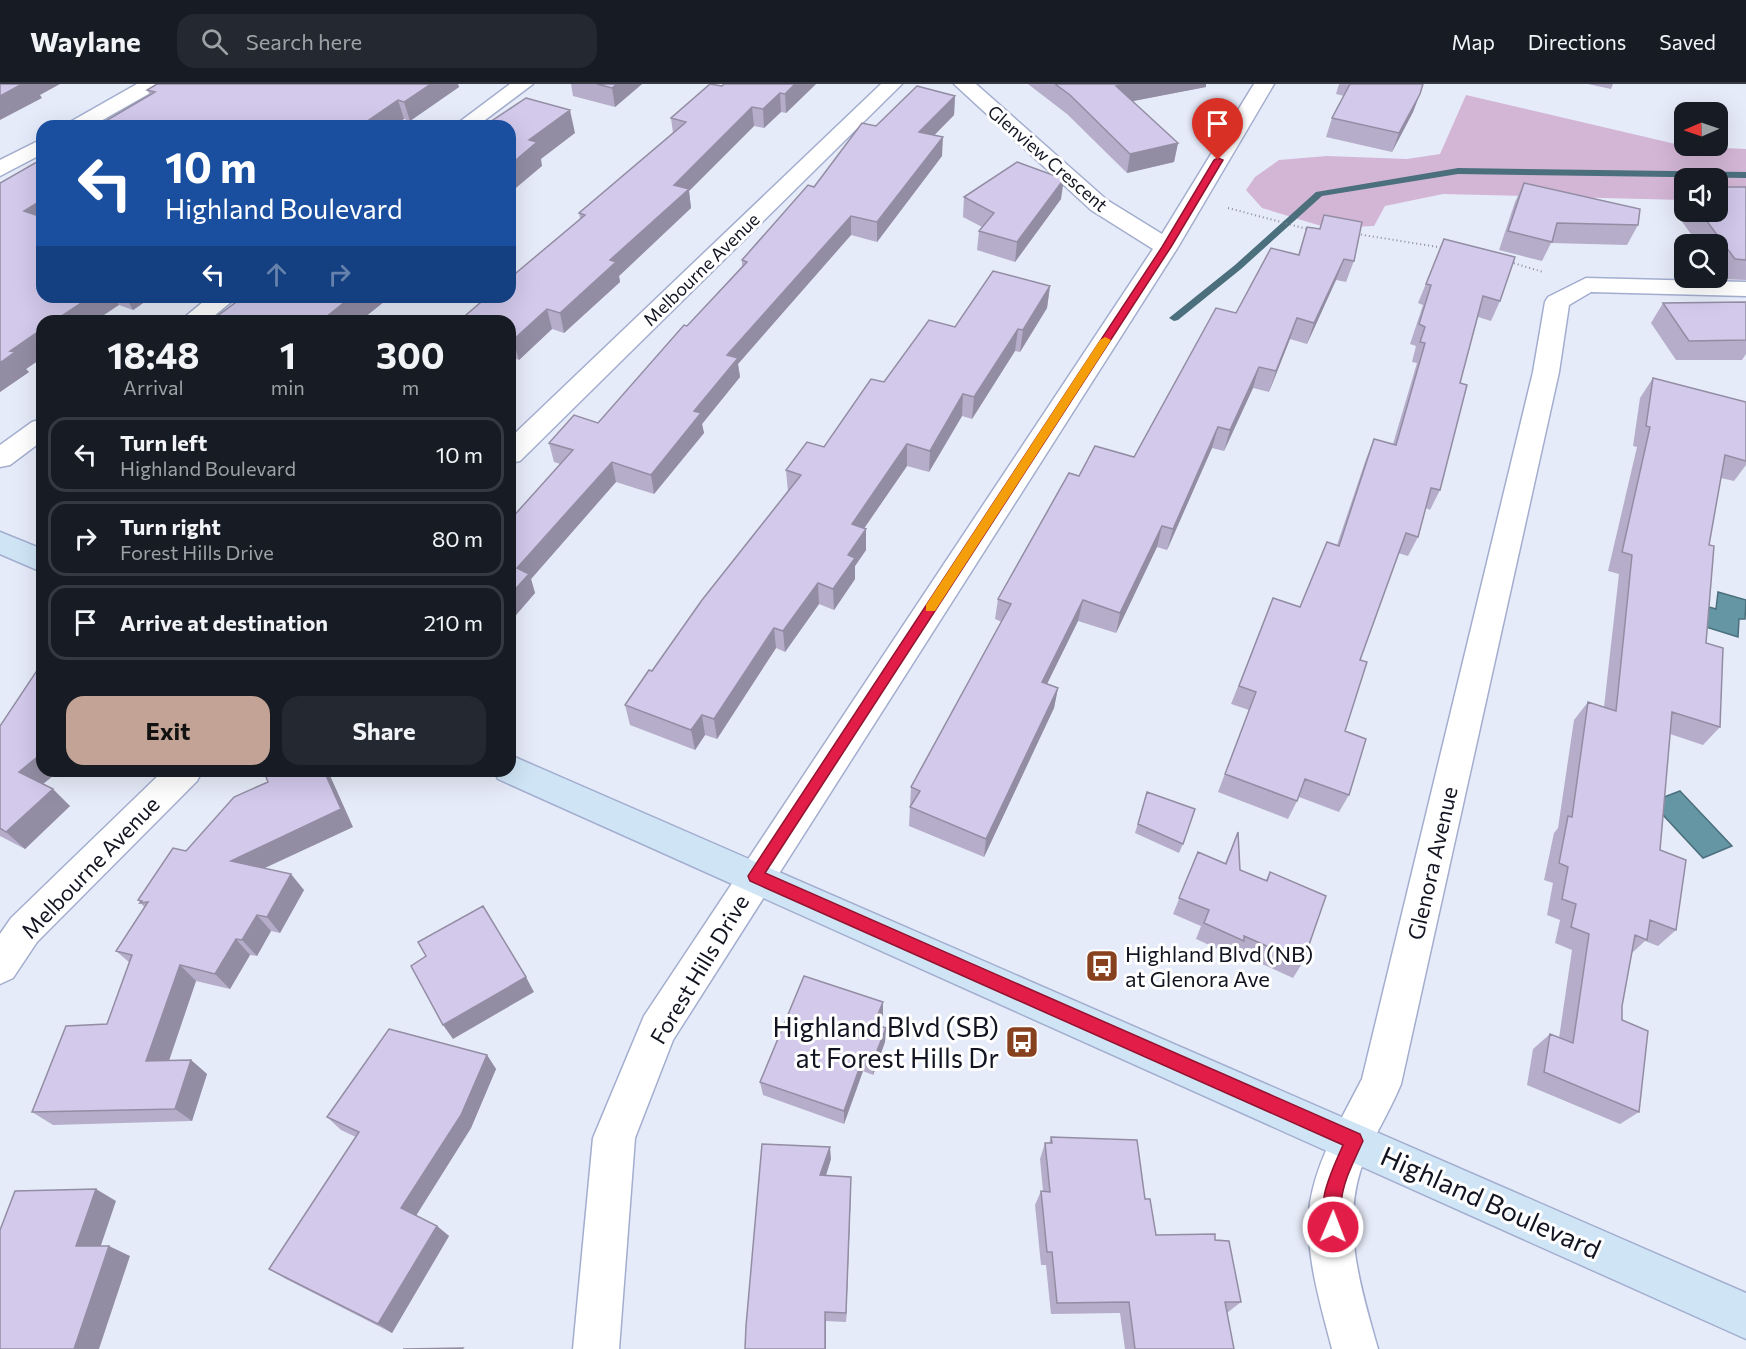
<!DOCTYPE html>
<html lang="en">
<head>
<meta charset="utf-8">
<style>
	:root { --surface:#171b24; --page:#242831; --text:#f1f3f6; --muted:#9ea1a6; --line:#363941; --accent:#c2a395 }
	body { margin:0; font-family:Commissioner,sans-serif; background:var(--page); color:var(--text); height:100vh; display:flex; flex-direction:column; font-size:22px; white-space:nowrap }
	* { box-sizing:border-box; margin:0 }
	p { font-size:20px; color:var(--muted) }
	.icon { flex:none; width:33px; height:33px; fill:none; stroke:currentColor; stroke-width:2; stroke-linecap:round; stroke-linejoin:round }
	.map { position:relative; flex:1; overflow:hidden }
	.details { position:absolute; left:36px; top:231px; width:480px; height:462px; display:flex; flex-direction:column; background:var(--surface); border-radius:18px; box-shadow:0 6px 24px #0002 }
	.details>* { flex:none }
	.guide { position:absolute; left:36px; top:36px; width:480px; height:183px; border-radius:18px; box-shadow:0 6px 24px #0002; background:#1a4fa0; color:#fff; overflow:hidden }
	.needle { width:39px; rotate:268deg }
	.controls { position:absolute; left:1674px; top:18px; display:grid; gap:12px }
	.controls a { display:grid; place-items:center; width:54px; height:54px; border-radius:12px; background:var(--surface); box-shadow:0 6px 24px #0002; font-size:30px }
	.pin { position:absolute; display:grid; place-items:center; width:51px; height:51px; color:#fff; margin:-62px -26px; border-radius:50% 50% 50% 0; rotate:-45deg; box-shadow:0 0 6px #0007 }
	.pin .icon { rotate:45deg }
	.me { position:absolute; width:66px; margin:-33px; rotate:1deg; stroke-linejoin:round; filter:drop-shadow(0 0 4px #0008) }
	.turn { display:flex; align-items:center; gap:21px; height:126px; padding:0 30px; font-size:27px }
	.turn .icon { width:78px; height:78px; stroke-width:2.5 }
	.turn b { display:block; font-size:42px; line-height:51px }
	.lanes { display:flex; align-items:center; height:57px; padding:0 30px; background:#0003; justify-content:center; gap:30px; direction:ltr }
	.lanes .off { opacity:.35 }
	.eta { display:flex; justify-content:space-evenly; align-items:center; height:102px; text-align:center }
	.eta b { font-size:36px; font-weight:700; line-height:42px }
	.action { display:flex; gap:12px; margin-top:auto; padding:12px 30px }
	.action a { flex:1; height:69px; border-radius:18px; background:var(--accent); color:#111; font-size:24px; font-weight:700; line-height:69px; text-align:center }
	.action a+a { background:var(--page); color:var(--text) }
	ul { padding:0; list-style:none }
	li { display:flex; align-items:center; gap:18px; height:75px; margin:0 12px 9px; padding:0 18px; border:3px solid var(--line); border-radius:18px }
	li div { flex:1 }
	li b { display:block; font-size:22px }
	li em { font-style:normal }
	header { display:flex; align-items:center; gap:36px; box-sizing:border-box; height:84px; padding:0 30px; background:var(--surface); border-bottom:2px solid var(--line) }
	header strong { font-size:28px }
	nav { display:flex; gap:33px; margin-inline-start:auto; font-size:21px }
	.search { width:420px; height:54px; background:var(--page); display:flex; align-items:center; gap:15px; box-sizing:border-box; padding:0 21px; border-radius:18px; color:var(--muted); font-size:22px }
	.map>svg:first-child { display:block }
	.green { fill:#d3b6d5 }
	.water { fill:#6496a4; stroke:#4b6f7d; stroke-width:1.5 }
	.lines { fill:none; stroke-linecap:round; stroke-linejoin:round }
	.stream { fill:#4b6f7d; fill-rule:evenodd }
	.street-casing { stroke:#a3aecf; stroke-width:3 }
	.secondary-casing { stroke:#a3aecf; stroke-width:3 }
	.path { stroke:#8a8e9c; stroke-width:2; stroke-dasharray:1 3; stroke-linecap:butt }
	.street { fill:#fff; fill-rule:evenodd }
	.secondary { fill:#cfe5f6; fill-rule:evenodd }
	.wall { fill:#b5adca }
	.shaded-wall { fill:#938da4 }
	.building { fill:#d2c9eb; stroke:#938da4; stroke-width:1.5 }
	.route { fill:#e11d48; stroke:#92132f; stroke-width:1.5 }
	.slow { fill:#f59e0b }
	.labels { text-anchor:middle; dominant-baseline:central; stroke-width:6; stroke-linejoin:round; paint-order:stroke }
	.far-street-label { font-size:18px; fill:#121521; stroke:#fff }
	.street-label { font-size:22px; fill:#121521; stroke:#fff }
	.poi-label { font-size:22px; fill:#121521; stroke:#fff; text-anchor:start }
	.near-poi-label { font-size:27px; fill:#121521; stroke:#fff; text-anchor:end }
	.near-street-label { font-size:27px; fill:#121521; stroke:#fff }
</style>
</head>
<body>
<header>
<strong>Waylane</strong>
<div class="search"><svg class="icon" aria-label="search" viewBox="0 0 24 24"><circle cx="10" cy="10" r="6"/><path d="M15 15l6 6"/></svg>Search here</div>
<nav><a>Map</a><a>Directions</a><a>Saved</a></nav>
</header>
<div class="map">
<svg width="1746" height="1265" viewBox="0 0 1746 1265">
	<rect width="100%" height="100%" fill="#e6ebf9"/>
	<!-- green -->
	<path class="green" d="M1466 11 1684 62 1746 65V118L1718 117V94H1684V116L1443 110 1385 122 1374 142 1328 144 1262 124 1246 106 1255 93 1279 76 1327 72 1407 75 1440 70Z"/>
	<!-- water -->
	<path class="water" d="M1718 508 1746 516 1745 535H1739L1738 553 1706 543 1709 523 1716 525Z
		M1680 707 1732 762 1703 774 1651 718Z"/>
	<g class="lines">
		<!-- stream -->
		<path class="stream" d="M1458 84 1746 88V94L1458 90 1322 112 1241 185 1178 236 1174 237 1169 234 1235 181 1316 108Z"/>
		<defs>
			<path id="street" d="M137 0H162L159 4 92 42H67L70 38Z
				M510 0H533L477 42H454Z
				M881 0H902L520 377 510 379V354Z
				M954 0H976L1107 116 1162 150 1254 0H1274L1178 163 673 956 635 1054 619 1265H573L593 1054 644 932 1153 165 1091 126Z
				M42 55V70L0 92V76Z
				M1586 194 1746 198V212L1591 208 1569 221 1559 288 1401 1000C1389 1030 1370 1057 1360 1088 1342 1147 1362 1208 1378 1265H1332C1320 1218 1304 1168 1310 1119 1317 1075 1342 1034 1362 995L1533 288 1545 218 1548 213Z
				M209 213H237L208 237H180Z
				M42 335V357L10 381 0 383V361L32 338Z
				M163 687H202L197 697 37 858 13 894 0 900V850L11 834Z"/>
			<path id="secondary" d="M0 448 42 465V488L0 470Z
				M510 671 1746 1209V1255L498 695 494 687H510Z"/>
		</defs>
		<!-- street casing -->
		<use href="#street" class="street-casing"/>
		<!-- secondary casing -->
		<use href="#secondary" class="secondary-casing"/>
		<!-- path -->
		<path class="path" d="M1228 124 1311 146
			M1357 150 1444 164
			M1510 178 1543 188"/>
		<!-- street -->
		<use href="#street" class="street"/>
		<!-- secondary -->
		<use href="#secondary" class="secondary"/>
	</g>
	<!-- wall -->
	<path class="wall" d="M157 0H458L459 3 410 37 404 35 150 11 147 6Z
		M571 0H642L615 23 573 12Z
		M816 0 786 29 781 28 764 44 754 42 689 107 691 124 619 192 620 198 564 249 552 245 519 276 510 273V237L580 134 579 129 673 49 671 34 722 2Z
		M1028 0H1206V3L1132 17 1178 59 1174 78 1127 89 1067 30Z
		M1339 0H1423L1413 28 1392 68 1326 53 1332 34 1344 12 1336 10Z
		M1588 0H1613L1611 5Z
		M955 12 954 31 934 51 942 72 877 158 851 151 738 280 740 293 702 340 704 349 654 410 616 398 531 495 535 509 510 538 560 380 554 378 549 359 598 339 742 182V176L876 42Z
		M0 99 42 213H152L133 226 119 221 42 237V274L26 285 29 288 0 308Z
		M1524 99 1638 141 1627 161 1551 159 1542 177 1499 166 1515 118Z
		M1746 103V196L1722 195 1718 188V160H1698L1678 132 1684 122V128H1700Z
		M964 113 1061 115 1015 178 977 166 979 147 982 143 963 133Z
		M1324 131 1354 177 1346 198 1336 196 1307 260 1290 255 1269 308 1253 304 1224 367 1212 364 1167 466 1157 463 1116 549 1078 537 1047 600 1058 604 1054 624 984 773 909 742 911 703 1002 538 995 535 998 515 1079 392 1134 373 1236 229 1298 171 1307 143 1319 145Z
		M1444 155 1500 217 1491 237 1478 233 1460 299 1440 406 1430 426 1426 424 1418 453 1408 472 1398 469 1360 576 1345 647 1349 711 1339 728 1299 713 1288 735 1218 708 1249 626 1231 620 1273 514 1300 523 1337 461 1366 375 1374 355 1393 360 1417 279 1412 278 1416 262 1410 260 1423 221 1418 219Z
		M1050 202 1047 224 1020 268 1015 267 972 335 962 332 929 388 907 382 864 444 866 466 855 482V495L834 526 819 520 785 568 776 564 717 655 705 651 695 666 630 641 625 621 652 587 788 408 786 386 824 363 884 298 955 243Z
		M243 213H390L360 237H218L216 233Z
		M1746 218V270L1742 276H1676L1651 239 1663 219Z
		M1653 294 1746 318V381L1734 397 1721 394 1709 461 1706 559 1720 643 1703 661 1670 650 1660 766 1676 846 1658 862 1645 857 1632 869 1622 922V936L1639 1028 1620 1040 1527 1001 1533 965 1550 950 1559 954 1572 866 1555 859 1560 836 1547 831 1553 799 1544 796 1554 749 1558 744 1574 636 1588 618 1604 623 1619 490 1608 487 1637 363 1633 362 1640 314Z
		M0 642 43 700 70 722 25 765 0 752Z
		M1147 708 1183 760 1179 769 1135 749Z
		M353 743 265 784 304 806 280 849 271 847 257 872 250 871 230 905 196 897 169 977 191 976 207 990 192 1037 53 1041 32 1028 107 940 130 879 116 867 145 824 138 816 186 767Z
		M1238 748 1240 786 1266 796 1270 788 1303 878 1293 894 1238 869 1236 873 1196 855 1201 842 1173 830 1198 768 1225 779Z
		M883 932 879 942 885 958 873 991 863 987 844 1040 763 1011 760 998Z
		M487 971 496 985 471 1044 416 1131 437 1142 449 1152 392 1249 286 1195 269 1185 356 1053 341 1046 327 1033Z
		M1051 1053 1145 1115 1156 1151 1215 1156 1241 1218 1227 1229 1234 1265H1125L1120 1229 1051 1230 1046 1181H1041L1035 1121 1041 1107H1043L1040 1075 1045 1059H1049Z
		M831 1075 826 1092 851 1104 846 1238 826 1237V1265H745Z"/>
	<!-- shaded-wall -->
	<path class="shaded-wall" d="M22 0H60L40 11 42 14 0 36V12Z
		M431 0H458L459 3 410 37 404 18Z
		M617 0H642L615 23 612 4Z
		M795 0H816L786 29 785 10Z
		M1126 0H1206V3L1113 21 1116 2Z
		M780 9 781 28 764 44 763 25Z
		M1420 10 1413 28 1392 68 1399 49Z
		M955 12 954 31 918 68 919 48Z
		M398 16 404 35 394 42H360Z
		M752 23 754 42 689 107 691 124 619 192 620 198 564 249 560 229 610 176 674 101Z
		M570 26 575 49 541 75 542 82 510 109V81L529 56Z
		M943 53 942 72 877 158V138Z
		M1178 59 1174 78 1127 89 1130 70Z
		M1064 95 1061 115 1015 178 1017 158Z
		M42 116V142L24 127Z
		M851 132V151L738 280 740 293 702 340 704 349 654 410 651 391 694 327 727 271Z
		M1344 175 1336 196 1307 260 1314 239Z
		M1050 202 1047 224 1020 268 1023 246Z
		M90 213H114L119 221 95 237H54Z
		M126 213H152L133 226Z
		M351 213H390L360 237H321Z
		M547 225 552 245 519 276 513 256Z
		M1297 234 1290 255 1269 308 1276 287Z
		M42 245V274L26 285 29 288 0 308V279L10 267Z
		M1018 245 1015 267 972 335 974 313Z
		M1259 283 1253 304 1224 367 1230 346Z
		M963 310 962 332 929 388 930 367Z
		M1218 343 1212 364 1167 466 1173 445Z
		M907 360V382L852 462V440Z
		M612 378 616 398 531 495 535 509 510 538V511L517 484Z
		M1162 442 1157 463 1116 549 1120 529Z
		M866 445V466L855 482V495L834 526 833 505 848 471Z
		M818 499 819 520 785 568 783 547Z
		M1083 516 1078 537 1038 618 1042 598Z
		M774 544 776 564 717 655 714 635Z
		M1058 604 1054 624 984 773 986 755Z
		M702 631 705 651 695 666 691 646Z
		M42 669V687H59L37 705 19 688Z
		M324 687H328L353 743 245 793 231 777Z
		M53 705 70 722 25 765 6 748Z
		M291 790 304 806 280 849 267 833Z
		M257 831 271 847 257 872 242 856Z
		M236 855 250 871 230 905 215 890Z
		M180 881 196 897 164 991 146 977Z
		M526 893 534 908 453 955 443 941Z
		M883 918V932L874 955V940Z
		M886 944 885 958 873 991V977Z
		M487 971 496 985 471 1044 414 1135 401 1124Z
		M863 974V987L844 1040V1027Z
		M191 976 207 990 192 1037 175 1025Z
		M830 1063 831 1075 822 1103 820 1091Z
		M851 1093V1104L846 1238V1229Z
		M96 1105 116 1117 97 1173 76 1162Z
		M437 1142 449 1152 392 1249 378 1240Z
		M109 1162 130 1172 99 1265H74Z
		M825 1228 826 1237V1265H825Z"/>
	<!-- building -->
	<path class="building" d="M0 0H22L0 12Z
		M157 0H431L404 18 398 16 360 42H97L155 8 147 6Z
		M597 0H617L612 4Z
		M710 0 722 2 724 0H795L785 10 780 9 763 25 752 23 674 101 689 105 610 176 616 178 560 229 547 225 513 256 510 255V237H459L487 213H510V194L585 131 579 129 686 38 671 34Z
		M1055 0H1126L1116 2 1178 59 1130 70 1070 11Z
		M1350 0H1423L1420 10 1399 49 1332 34Z
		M917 2 955 12 919 48 943 53 877 138 851 132 727 271 738 274 694 327 701 329 651 391 612 378 517 484 529 490 510 511V436L573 366 549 359 574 331 598 339 684 241 687 242 747 178 742 176 808 101 814 103 862 39 876 42Z
		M526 14 570 26 529 56 537 58 510 81V42H484Z
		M42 75V116L24 127 42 133V213H90L54 237H42V245L10 267 15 268 0 279V99Z
		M1017 78 1064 95 1017 158 979 147 994 129 964 113Z
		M1524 99 1640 125 1638 141 1557 139 1552 158 1508 147Z
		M1718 103H1746V176L1735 175 1700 128H1718Z
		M1324 131 1362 138 1354 177 1344 175 1314 239 1297 234 1276 287 1259 283 1230 346 1218 343 1173 445 1162 442 1120 529 1083 516 1042 598 1058 604 986 755 910 723 920 707 911 703 1011 520 998 515 1069 389 1079 392 1095 362 1134 373 1216 224 1236 229 1271 164 1299 171 1307 143 1320 145Z
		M1444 155 1515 173 1500 217 1483 212 1460 299 1467 301 1440 406 1431 404 1418 453 1406 449 1360 576 1367 578 1345 647 1366 655 1349 711 1305 695 1297 717 1225 690 1256 608 1239 602 1273 514 1300 523 1327 458 1339 462 1374 355 1396 361 1425 259 1420 258 1425 243 1419 240 1431 201 1426 200Z
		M993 187 1050 202 1023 246 1018 245 974 313 963 310 930 367 907 360 852 440 866 445 848 471 855 474 833 505 818 499 783 547 774 544 714 635 702 631 691 646 625 621 649 586 652 587 702 516 801 391 786 386 807 358 824 363 871 295 884 298 929 236 955 243Z
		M243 213H351L321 237H227L216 233Z
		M1746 218V256L1689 257 1663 219Z
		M1653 294 1746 318V377L1725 371 1709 461 1714 462 1706 559 1723 564 1720 643 1672 628 1660 766 1686 776 1676 846 1650 836 1647 856 1635 851 1622 922V936L1648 947 1639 1028 1544 988 1550 950 1573 959 1589 850 1571 843 1576 820 1562 815 1568 783 1559 779 1568 732 1572 733 1588 618 1616 627 1632 471 1622 468 1650 343 1646 342Z
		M42 579V669L19 688 53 705 6 748 0 744V642Z
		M267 687H324L341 725 231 777 291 790 267 833 257 831 242 856 236 855 215 890 180 881 146 977 191 976 175 1025 32 1028 66 942 107 940 132 871 116 867 148 818 140 819 142 817 138 816 173 764 186 767 234 713 268 698 264 688Z
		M1147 708 1195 725 1183 760 1138 740Z
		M1238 748 1240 786 1267 797 1270 788 1326 812 1303 878 1244 852V857L1204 839 1209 826 1179 814 1198 768 1226 780Z
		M483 822 526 893 443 941 411 882 426 872 418 858Z
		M804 892 883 918 874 940 886 944 873 977 863 974 844 1027 760 998Z
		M389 945 487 971 461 1031 401 1124 437 1142 378 1240 269 1185 359 1048 327 1033Z
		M1051 1053 1137 1056 1145 1115H1150L1156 1151 1215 1150V1156L1229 1157 1241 1218H1225L1234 1265H1135L1129 1218 1057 1219 1052 1168H1047L1041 1107 1050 1108 1045 1059H1052Z
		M762 1060 830 1063 820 1091 851 1093 846 1229 825 1228V1265H745L746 1242Z
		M96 1105 76 1162H109L74 1265H0V1146L15 1107Z
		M463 1264 462 1265H403Z"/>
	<!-- route -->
	<path class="route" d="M1218 74 1223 76 1171 163 765 789 1360 1050 1363 1057C1354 1077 1342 1099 1341 1121 1340 1131 1343 1140 1339 1150L1333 1152 1327 1150C1314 1120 1332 1087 1343 1061L750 797 748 792 1162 163 1214 76Z"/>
	<!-- slow -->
	<path class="slow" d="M1105 253 1111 256 935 527H926V521L1100 256Z"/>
	<!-- icons -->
	<defs>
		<symbol id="bus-square" viewBox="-11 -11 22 22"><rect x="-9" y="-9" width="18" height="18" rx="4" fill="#88411e" stroke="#fff"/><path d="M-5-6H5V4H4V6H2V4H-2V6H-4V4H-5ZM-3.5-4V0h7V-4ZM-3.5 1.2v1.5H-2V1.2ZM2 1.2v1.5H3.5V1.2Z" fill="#fff"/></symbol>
	</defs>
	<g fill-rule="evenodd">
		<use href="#bus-square" x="1083" y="863" width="38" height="38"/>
		<use href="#bus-square" x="1003" y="939" width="38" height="38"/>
	</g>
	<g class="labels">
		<!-- far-street labels -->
		<g class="far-street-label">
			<text transform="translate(1048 74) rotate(41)">Glenview Crescent</text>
			<text transform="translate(701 185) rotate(-44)">Melbourne Avenue</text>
		</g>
		<!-- street labels -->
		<g class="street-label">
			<text transform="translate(1432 779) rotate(-77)">Glenora Avenue</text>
			<text transform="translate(90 783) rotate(-46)">Melbourne Avenue</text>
			<text transform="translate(699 885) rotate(-59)">Forest Hills Drive</text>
		</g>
		<!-- poi labels -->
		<g class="poi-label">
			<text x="1125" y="869">Highland Blvd (NB)<tspan x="1125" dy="25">at Glenora Ave</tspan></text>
		</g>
		<!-- near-poi labels -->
		<g class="near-poi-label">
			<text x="999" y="942">Highland Blvd (SB)<tspan x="999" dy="31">at Forest Hills Dr</tspan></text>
		</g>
		<!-- near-street labels -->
		<g class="near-street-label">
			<text transform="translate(1491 1118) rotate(24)">Highland Boulevard</text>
		</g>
	</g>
</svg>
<div class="controls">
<a><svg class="needle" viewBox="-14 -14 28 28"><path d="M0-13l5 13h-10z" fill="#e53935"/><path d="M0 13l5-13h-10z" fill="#9ea1a6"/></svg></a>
<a><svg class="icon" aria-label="sound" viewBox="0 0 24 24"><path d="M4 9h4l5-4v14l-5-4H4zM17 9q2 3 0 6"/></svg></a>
<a><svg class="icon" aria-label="search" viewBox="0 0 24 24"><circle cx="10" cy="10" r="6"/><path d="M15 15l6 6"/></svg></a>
</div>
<div class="pin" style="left:1218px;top:76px;background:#d93025"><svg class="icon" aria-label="arrive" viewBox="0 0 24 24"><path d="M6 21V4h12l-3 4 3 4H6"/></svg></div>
<svg class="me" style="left:1333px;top:1143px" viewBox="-20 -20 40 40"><circle r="17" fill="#e11d48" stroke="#fff" stroke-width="3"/><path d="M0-11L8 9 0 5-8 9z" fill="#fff"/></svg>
<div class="guide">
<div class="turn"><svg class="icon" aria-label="left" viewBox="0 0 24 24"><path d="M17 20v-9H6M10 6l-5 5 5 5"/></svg><div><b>10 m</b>Highland Boulevard</div></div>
<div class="lanes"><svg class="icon" aria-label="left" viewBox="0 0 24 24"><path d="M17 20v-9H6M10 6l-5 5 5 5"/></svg><svg class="icon off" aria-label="ahead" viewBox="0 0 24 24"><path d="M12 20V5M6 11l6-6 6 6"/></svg><svg class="icon off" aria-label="right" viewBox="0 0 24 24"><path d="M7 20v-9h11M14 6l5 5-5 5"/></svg></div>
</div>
<section class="details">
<div class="eta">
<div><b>18:48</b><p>Arrival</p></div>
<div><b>1</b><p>min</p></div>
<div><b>300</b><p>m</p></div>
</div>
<ul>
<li><svg class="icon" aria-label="left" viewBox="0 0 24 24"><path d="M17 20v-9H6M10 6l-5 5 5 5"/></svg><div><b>Turn left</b><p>Highland Boulevard</p></div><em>10 m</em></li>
<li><svg class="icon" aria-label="right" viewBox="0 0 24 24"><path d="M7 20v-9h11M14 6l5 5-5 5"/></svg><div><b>Turn right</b><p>Forest Hills Drive</p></div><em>80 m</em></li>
<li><svg class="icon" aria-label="arrive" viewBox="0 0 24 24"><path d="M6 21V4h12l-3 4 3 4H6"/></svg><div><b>Arrive at destination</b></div><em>210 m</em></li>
</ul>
<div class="action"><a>Exit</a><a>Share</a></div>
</section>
</div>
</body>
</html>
